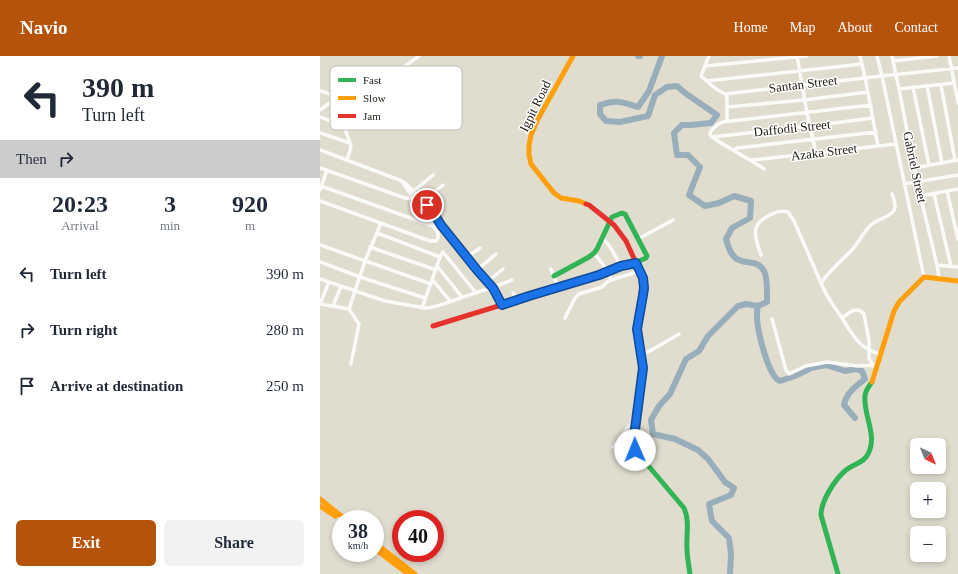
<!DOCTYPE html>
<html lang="en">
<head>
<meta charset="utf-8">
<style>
	:root { --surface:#fff; --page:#f2f2f3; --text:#1f2937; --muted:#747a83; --accent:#b45309 }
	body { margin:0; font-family:Georgia,serif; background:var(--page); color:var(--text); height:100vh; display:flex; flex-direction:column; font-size:15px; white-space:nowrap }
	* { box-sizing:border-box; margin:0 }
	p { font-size:13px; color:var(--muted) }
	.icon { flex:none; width:22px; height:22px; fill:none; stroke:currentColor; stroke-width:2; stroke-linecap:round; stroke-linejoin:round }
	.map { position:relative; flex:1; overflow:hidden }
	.sheet { display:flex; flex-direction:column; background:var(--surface); width:320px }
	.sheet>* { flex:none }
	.guide { background:#fff; color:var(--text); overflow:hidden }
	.needle { width:26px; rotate:137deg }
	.fabs { position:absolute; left:590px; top:382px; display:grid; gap:8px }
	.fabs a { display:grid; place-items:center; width:36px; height:36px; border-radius:6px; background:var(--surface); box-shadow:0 2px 6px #0003; font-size:20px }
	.speed { position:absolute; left:12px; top:454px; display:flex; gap:8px; font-size:20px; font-weight:700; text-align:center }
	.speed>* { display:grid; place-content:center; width:52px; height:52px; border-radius:50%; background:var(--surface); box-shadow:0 2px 6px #0003; line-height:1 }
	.speed small { font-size:10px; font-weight:400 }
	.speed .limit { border:6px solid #d22; background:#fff; color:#111 }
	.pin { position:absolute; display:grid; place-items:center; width:34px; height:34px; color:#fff; margin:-17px; border:2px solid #fff; border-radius:50%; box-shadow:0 1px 4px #0007 }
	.me { position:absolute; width:44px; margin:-22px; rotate:359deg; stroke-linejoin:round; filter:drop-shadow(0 0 3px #0008) }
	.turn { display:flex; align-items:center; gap:14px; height:84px; padding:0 16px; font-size:18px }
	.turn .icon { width:52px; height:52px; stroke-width:2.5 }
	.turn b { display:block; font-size:28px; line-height:34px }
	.then { display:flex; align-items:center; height:38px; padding:0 16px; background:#0003; gap:8px; font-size:15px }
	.eta { display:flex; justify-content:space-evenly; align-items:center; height:68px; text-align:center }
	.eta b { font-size:24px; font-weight:700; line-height:28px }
	.primary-button { display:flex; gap:8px; margin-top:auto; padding:8px 16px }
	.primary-button a { flex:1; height:46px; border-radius:6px; background:var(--accent); color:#fff; font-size:16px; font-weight:700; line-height:46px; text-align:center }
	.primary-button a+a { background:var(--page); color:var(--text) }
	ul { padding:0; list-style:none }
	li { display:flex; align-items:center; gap:12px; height:56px; padding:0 16px }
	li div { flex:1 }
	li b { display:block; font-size:15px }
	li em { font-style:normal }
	header { display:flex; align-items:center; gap:24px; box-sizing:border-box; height:56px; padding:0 20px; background:var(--accent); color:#fff }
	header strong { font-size:19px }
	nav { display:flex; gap:22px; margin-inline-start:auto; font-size:14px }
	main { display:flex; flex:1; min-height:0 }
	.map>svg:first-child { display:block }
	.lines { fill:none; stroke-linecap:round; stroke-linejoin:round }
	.river { stroke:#98aeba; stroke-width:6 }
	.street { stroke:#fafaf8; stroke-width:3.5 }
	.fast { stroke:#30b455; stroke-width:5 }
	.slow { stroke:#ff9f0a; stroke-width:5 }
	.jam { stroke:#e5322d; stroke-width:5 }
	.route-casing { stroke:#114b97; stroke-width:10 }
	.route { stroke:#1a73e8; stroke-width:7 }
	.labels { text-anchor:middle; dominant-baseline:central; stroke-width:3; stroke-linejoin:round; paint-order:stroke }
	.street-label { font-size:13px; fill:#242118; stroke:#fff }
	.key { fill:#fff; stroke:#bdbcba; stroke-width:1 }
	.key-label { font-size:11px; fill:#242118 }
</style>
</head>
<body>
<header>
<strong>Navio</strong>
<nav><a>Home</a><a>Map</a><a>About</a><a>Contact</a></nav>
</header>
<main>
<section class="sheet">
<div class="guide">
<div class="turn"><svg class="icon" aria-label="left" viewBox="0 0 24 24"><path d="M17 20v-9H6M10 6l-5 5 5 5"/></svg><div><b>390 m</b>Turn left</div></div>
<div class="then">Then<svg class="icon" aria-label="right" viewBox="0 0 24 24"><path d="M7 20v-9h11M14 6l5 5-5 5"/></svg></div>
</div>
<div class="eta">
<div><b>20:23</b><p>Arrival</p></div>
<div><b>3</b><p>min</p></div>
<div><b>920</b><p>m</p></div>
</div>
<ul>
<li><svg class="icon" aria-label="left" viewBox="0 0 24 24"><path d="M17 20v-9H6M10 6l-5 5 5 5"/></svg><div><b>Turn left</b></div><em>390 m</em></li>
<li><svg class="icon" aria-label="right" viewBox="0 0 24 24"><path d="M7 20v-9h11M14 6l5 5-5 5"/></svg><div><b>Turn right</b></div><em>280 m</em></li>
<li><svg class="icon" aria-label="arrive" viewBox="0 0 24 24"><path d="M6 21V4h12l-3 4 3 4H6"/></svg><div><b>Arrive at destination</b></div><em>250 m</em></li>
</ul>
<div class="primary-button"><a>Exit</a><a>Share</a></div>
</section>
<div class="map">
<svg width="638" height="518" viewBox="0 0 638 518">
	<rect width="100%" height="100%" fill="#e0dcce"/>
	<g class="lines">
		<!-- river -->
		<path class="river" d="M318 0H320
			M342 0 329 35 318 51C301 46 298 43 280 49V58L286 65 300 66 328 60 335 39 347 31 357 30 365 37 397 59 391 67 371 69H362L354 77 357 99H368L380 111 369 139 385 150 399 147 414 140 431 145 430 162 412 172 406 183C408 191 411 201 419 204 428 208 438 204 444 215 448 223 447 237 447 246L438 250 426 248 418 250 388 280 379 295 366 303 350 338 339 350 331 364 333 378 355 383 378 394 388 403 405 426 414 432 411 439 389 448 392 465 409 482 411 498 410 518
			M438 250C437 254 437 258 437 263 438 275 448 321 460 325L475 320 491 312 506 309 525 315 536 313 542 315 545 323C536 330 526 337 524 349L535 362"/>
		<!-- street -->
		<path class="street" d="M389 0 381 20 396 33 405 38 407 42V65
			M477 0 487 57 496 97
			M540 0 545 21 558 90
			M557 0 562 20 604 221
			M572 0 579 33 597 126 617 209 619 222
			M629 0 638 47
			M573 5 617 0
			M385 10 486 0
			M386 25 542 8
			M621 29 635 104
			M607 30 622 107
			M593 31 609 109
			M579 33 634 27
			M0 35C12 37 19 44 26 53
			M405 38 562 20 638 12
			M407 51 484 44 548 36
			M0 54 11 46
			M20 57 24 70 30 87 31 91 27 104
			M0 61 24 70
			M9 65 99 0
			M0 77 30 87
			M392 81C391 80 390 79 390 78 390 74 399 67 403 66L551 49
			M392 81 490 70 553 62
			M392 81C409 93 427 101 444 113
			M0 94 82 125 86 128 113 156 121 169 138 190 157 214 173 232 182 249
			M414 94 417 92 556 76
			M432 104 576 88
			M0 112 85 142 94 143
			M594 112 638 104
			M584 128 638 119
			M1 130 113 170
			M0 134 7 114
			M94 135 113 119
			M627 135 638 183
			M614 138 631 210
			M600 140 638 133
			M0 145 110 185H116L118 182V177L83 127
			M103 145 123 129
			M113 156 122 148
			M57 177 120 201
			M282 181 290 191 301 210
			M318 183 353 164
			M0 189 111 228
			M50 191 116 214
			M274 197 288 215 291 224 320 215
			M441 199C435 181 429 169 450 159 456 156 461 154 468 156L474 165 501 227
			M147 201 160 192
			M0 206 40 221 105 242
			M617 209 638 211
			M117 210 142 241
			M231 213 238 231
			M157 214 176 198
			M0 223 65 245 105 252C115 252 126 247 135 244 154 237 174 231 192 224
			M112 223 130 245
			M168 225 183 213
			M193 237 197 244
			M0 248 29 253 45 205 61 167
			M0 248 9 226
			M13 250 21 230
			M102 252 120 201 123 196 156 237
			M29 253 39 268 31 308
			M245 262 255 242 259 238 282 231 287 226 291 224
			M522 262C529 257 537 249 544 258L549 285V303L554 310
			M452 263 466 314 469 318 486 310 507 306 537 310 558 309
			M322 298 330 295 359 278
			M561 299C554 296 547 294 542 289 532 281 527 269 520 259 512 247 506 240 501 227 510 214 522 204 533 193 539 185 545 174 552 168 557 164 570 160 573 156 577 152 574 143 572 138
			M293 391 299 385 307 372 309 370 315 371"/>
		<!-- fast -->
		<path class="fast" d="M234 220 269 201 274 197 277 193 292 161 302 157 305 158 327 200 326 202 317 206
			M315 374 314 381 315 394 364 452C370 465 366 479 367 493 367 501 369 510 370 518
			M518 518 501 459C501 445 515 423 526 414 533 408 544 407 548 398 558 379 543 359 545 340 545 335 549 330 552 326"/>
		<!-- slow -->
		<path class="slow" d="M253 0 218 63 211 79 209 90V99L211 108 234 137 241 142 259 145 266 148
			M552 326 574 255 579 246 604 221 638 225
			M0 443 25 463
			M0 450 15 460
			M55 487 95 518
			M55 493 88 518"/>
		<!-- jam -->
		<path class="jam" d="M266 148 269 149 294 169 306 185 323 222V239L317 273 323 311 315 374
			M113 270 279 219 301 210 317 206"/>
	</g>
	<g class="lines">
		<defs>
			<path id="route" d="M107 149 113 156 121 169 157 214 173 232 182 249 209 240 279 219 301 210 316 207 323 222 324 232 323 239 317 273 323 312 314 381 315 394"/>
		</defs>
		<!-- route casing -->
		<use href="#route" class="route-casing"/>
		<!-- route -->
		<use href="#route" class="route"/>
	</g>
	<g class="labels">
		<!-- street labels -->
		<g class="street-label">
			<text transform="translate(483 28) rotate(-7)">Santan Street</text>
			<text transform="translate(215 50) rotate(-64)">Igpit Road</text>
			<text transform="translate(472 72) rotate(-6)">Daffodil Street</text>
			<text transform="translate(504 96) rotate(-7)">Azaka Street</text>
			<text transform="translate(595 111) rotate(78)">Gabriel Street</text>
		</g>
	</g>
	<!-- legend -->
	<rect x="10" y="10" width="132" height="64" rx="6" class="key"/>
	<rect x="18" y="22" width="18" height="4" fill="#30b455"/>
	<rect x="18" y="40" width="18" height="4" fill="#ff9f0a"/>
	<rect x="18" y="58" width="18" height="4" fill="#e5322d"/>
	<g class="key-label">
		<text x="43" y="28">Fast</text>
		<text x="43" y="46">Slow</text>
		<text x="43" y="64">Jam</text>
	</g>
</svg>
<div class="fabs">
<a><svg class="needle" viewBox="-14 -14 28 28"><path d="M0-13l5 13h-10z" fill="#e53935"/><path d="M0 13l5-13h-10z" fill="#747a83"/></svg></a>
<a>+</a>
<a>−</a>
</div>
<div class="speed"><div>38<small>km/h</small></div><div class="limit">40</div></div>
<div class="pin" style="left:107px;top:149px;background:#d93025"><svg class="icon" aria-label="arrive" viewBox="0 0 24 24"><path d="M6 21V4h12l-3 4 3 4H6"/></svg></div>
<svg class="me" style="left:315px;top:394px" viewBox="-20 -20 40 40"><circle r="19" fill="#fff"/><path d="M0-13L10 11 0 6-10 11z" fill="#1a73e8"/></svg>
</div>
</main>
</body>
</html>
